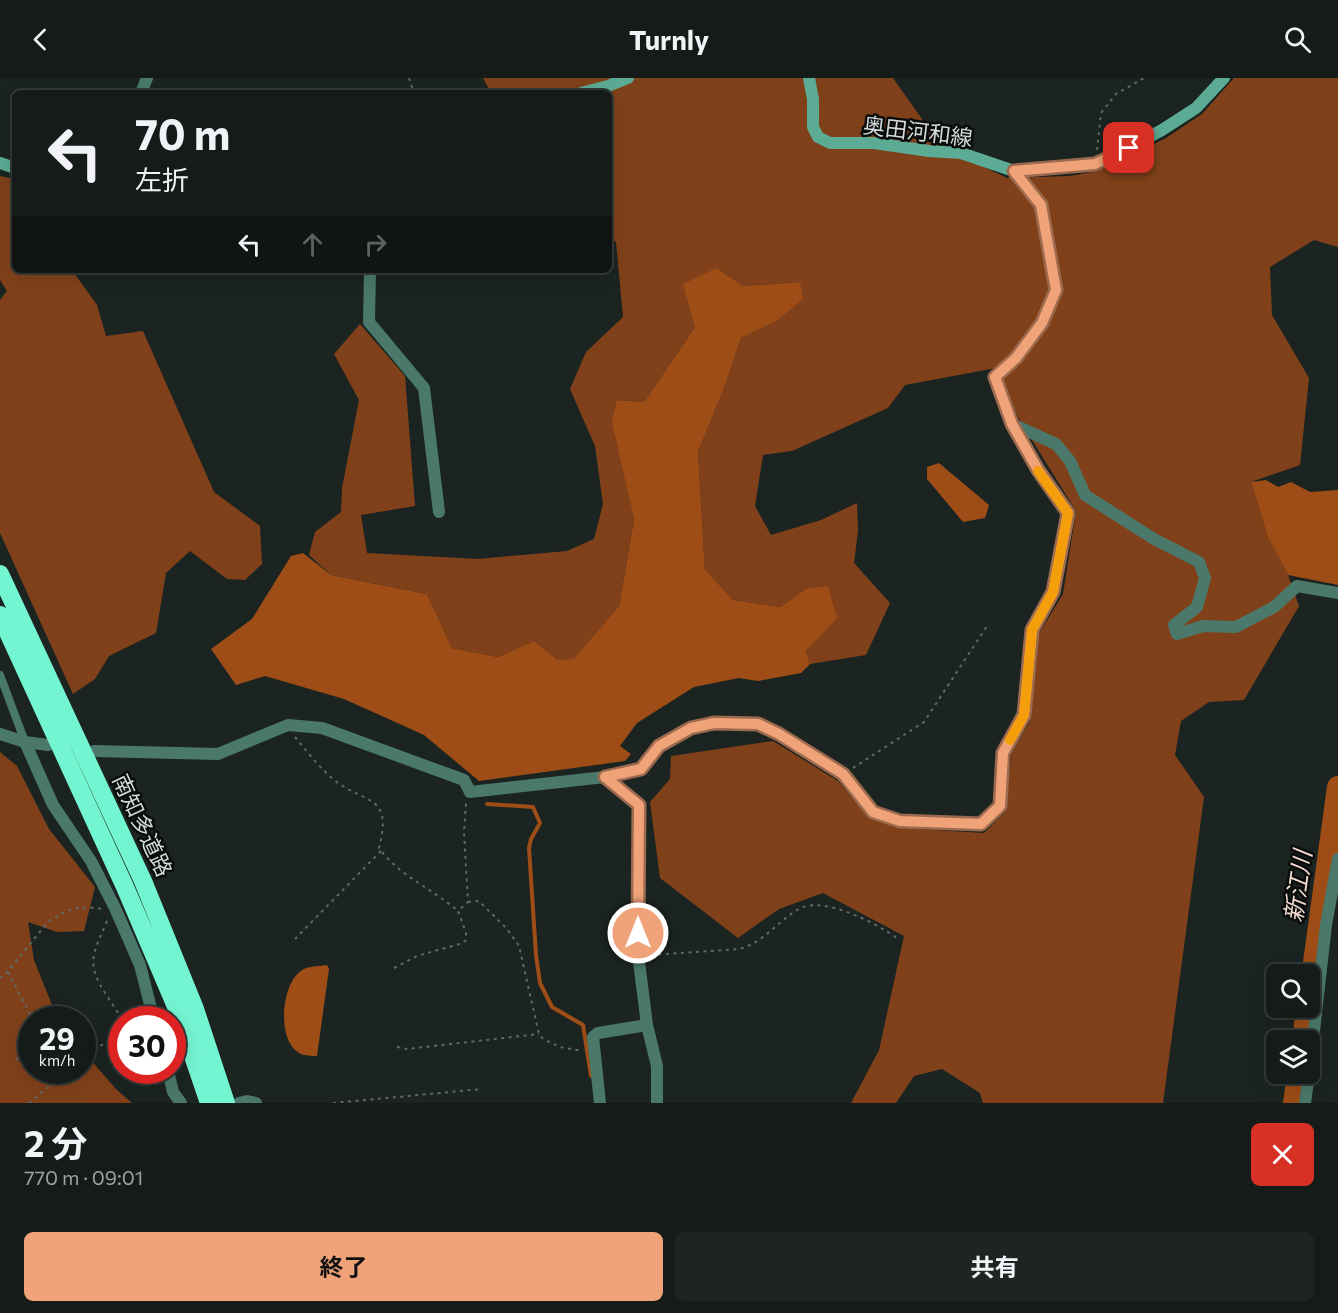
<!DOCTYPE html>
<html lang="ja">
<head>
<meta charset="utf-8">
<style>
	:root { --surface:#141b19; --page:#1d2422; --text:#f1f3f6; --muted:#9da1a2; --line:#333938; --accent:#f0a378 }
	body { margin:0; font-family:Commissioner,"Noto Sans JP",sans-serif; background:var(--page); color:var(--text); height:100vh; display:flex; flex-direction:column; font-size:22px; white-space:nowrap }
	* { box-sizing:border-box; margin:0 }
	p { font-size:20px; color:var(--muted) }
	.icon { flex:none; width:33px; height:33px; fill:none; stroke:currentColor; stroke-width:2; stroke-linecap:round; stroke-linejoin:round }
	.map { position:relative; height:1025px; overflow:hidden }
	.sheet { display:flex; flex-direction:column; background:var(--surface); flex:1 }
	.sheet>* { flex:none }
	.banner { position:absolute; left:12px; top:12px; width:600px; height:183px; border-radius:9px; box-shadow:0 6px 24px #0002,0 0 0 2px var(--line); background:#141b19; color:var(--text); overflow:hidden }
	.fabs { position:absolute; left:1266px; top:886px; display:grid; gap:12px }
	.fabs a { display:grid; place-items:center; width:54px; height:54px; border-radius:9px; background:var(--surface); box-shadow:0 6px 24px #0002,0 0 0 2px var(--line); font-size:30px }
	.speed { position:absolute; left:18px; top:928px; display:flex; gap:12px; font-size:30px; font-weight:700; text-align:center }
	.speed>* { display:grid; place-content:center; width:78px; height:78px; border-radius:50%; background:var(--surface); box-shadow:0 6px 24px #0002,0 0 0 2px var(--line); line-height:1 }
	.speed small { font-size:15px; font-weight:400 }
	.speed .limit { border:9px solid #d22; background:#fff; color:#111 }
	.pin { position:absolute; display:grid; place-items:center; width:51px; height:51px; color:#fff; margin:-26px; border-radius:12px; box-shadow:0 3px 9px #0006 }
	.me { position:absolute; width:66px; margin:-33px; rotate:0deg; stroke-linejoin:round; filter:drop-shadow(0 0 4px #0008) }
	.turn { display:flex; align-items:center; gap:21px; height:126px; padding:0 24px; font-size:27px }
	.turn .icon { width:78px; height:78px; stroke-width:2.5 }
	.turn b { display:block; font-size:42px; line-height:51px }
	.lanes { display:flex; align-items:center; height:57px; padding:0 24px; background:#0003; justify-content:center; gap:30px; direction:ltr }
	.lanes .off { opacity:.35 }
	.round { display:grid; place-items:center; flex:none; width:63px; height:63px; border-radius:9px; background:var(--page) }
	.headline { display:flex; align-items:center; justify-content:space-between; height:102px; padding:0 24px }
	h1 { font-size:36px; font-weight:700; line-height:45px }
	.button { display:flex; gap:12px; margin-top:auto; padding:12px 24px }
	.button a { flex:1; height:69px; border-radius:9px; background:var(--accent); color:#111; font-size:24px; font-weight:700; line-height:69px; text-align:center }
	.button a+a { background:var(--page); color:var(--text) }
	header { display:flex; justify-content:space-between; align-items:center; height:78px; padding:0 24px; background:var(--surface); font-size:27px; font-weight:700 }
	.map>svg:first-child { display:block }
	.forest { fill:#80411a }
	.water { fill:#9e4d16 }
	.lines { fill:none; stroke-linecap:round; stroke-linejoin:round }
	.stream { stroke:#9e4d16; stroke-width:4 }
	.river { stroke:#9e4d16; stroke-width:22 }
	.path { stroke:#616967; stroke-width:2; stroke-dasharray:3 4.5; stroke-linecap:butt }
	.lane { stroke:#4a796b; stroke-width:8 }
	.street { stroke:#4a796b; stroke-width:12 }
	.secondary { stroke:#5cab95; stroke-width:12 }
	.highway { stroke:#74f5d2; stroke-width:18 }
	.route-casing { stroke:#9c6a4e; stroke-width:15 }
	.route { stroke:#f0a378; stroke-width:10 }
	.slow { stroke:#f59e0b; stroke-width:10 }
	.labels { text-anchor:middle; dominant-baseline:central; stroke-width:5; stroke-linejoin:round; paint-order:stroke }
	.street-label { font-size:22px; fill:#d4dad8; stroke:#090c0b }
	.water-label { font-size:24px; font-style:italic; fill:#f3dccf; stroke:#090c0b }
</style>
</head>
<body>
<header><svg class="icon" aria-label="back" viewBox="0 0 24 24"><path d="M15 5l-7 7 7 7"/></svg>Turnly<svg class="icon" aria-label="search" viewBox="0 0 24 24"><circle cx="10" cy="10" r="6"/><path d="M15 15l6 6"/></svg></header>
<div class="map">
<svg width="1338" height="1025" viewBox="0 0 1338 1025">
	<rect width="100%" height="100%" fill="#1b2421"/>
	<!-- forest -->
	<path class="forest" d="M483 0H893L941 68 1007 100 1070 98 1098 93 1166 60 1202 36 1234 0H1338V169L1314 162 1270 189 1272 237 1309 300 1300 387 1251 404 1268 458 1288 497 1299 528 1244 622 1209 624 1181 643 1175 677 1204 719 1163 1025H983L980 1015 942 991 914 998 896 1025H851L879 972 904 858 823 815 779 831 738 860 660 800 650 724 670 701 671 678 773 663 838 703 869 740 901 750 984 755 1006 733 1011 676 1030 643 1038 557 1063 516 1076 433 1019 341 996 290 905 307 888 330 792 373 763 377 755 428 771 457 821 442 857 425 858 453 854 485 890 525 866 577 810 586 806 573 837 541 806 511 780 529 733 522 705 493 698 374 725 308 741 260 775 244 800 204 743 208 717 190 695 249 644 324 618 322 624 394 634 440 619 528 574 582H558L534 563 498 579 452 570 427 516 331 497 309 477 315 454 341 434 342 410 359 322 334 276 360 246 405 298 415 428 361 437 367 475 478 481 567 473 594 461 603 426 595 368 570 311 586 274 623 239 616 164 609 160V15H491Z
		M0 98 15 101V192H72L97 227 106 258 143 253 214 414 260 448 262 486 245 502 227 501 190 473 166 495 156 555 109 578 95 601 73 616 0 455V222L7 213 0 202Z
		M0 674 17 688 49 751 95 809 84 853 57 854 28 844 34 882 58 942H32V993H82L83 973 116 1011 132 1025H0Z"/>
	<!-- water -->
	<path class="water" d="M717 190 743 208 800 204 803 221 775 244 741 260 725 308 698 374 705 492 733 522 780 529 806 511 828 508 837 541 806 573 810 586 801 595 758 603 739 600 694 609 637 645 620 668 631 676 625 683 479 703 424 657 344 621 265 598 236 607 211 571 252 541 291 478 303 475 331 497 427 516 452 570 498 579 534 563 558 582 574 581 619 528 634 441 612 344 617 322 644 324 695 249 683 206Z
		M939 385 989 427 985 440 963 444 927 401V389Z
		M1266 402 1278 409 1291 404 1310 414 1338 412V507L1288 497 1268 459 1251 404Z
		M327 887 329 891 317 978C311 978 304 978 299 975 276 962 281 902 304 891 310 888 320 888 327 887Z"/>
	<g class="lines">
		<!-- stream -->
		<path class="stream" d="M487 726 533 729 540 745 531 761 529 770 536 877 540 905 552 929 583 947 591 998"/>
		<!-- river -->
		<path class="river" d="M1310 914 1338 709
			M1303 963 1307 930
			M1294 1025 1298 996"/>
		<!-- path -->
		<path class="path" d="M409 0 414 15
			M1097 72 1101 35 1116 16 1144 0
			M295 659C307 674 320 690 334 702 366 727 393 715 379 770 399 798 433 811 458 833
			M853 690 924 644 987 548
			M468 824 479 823 507 851 519 868 539 956 543 961 560 969 582 973
			M107 843C93 876 85 885 107 918 112 926 118 934 122 942
			M295 861 381 773
			M651 877 739 871C763 865 776 845 797 832 821 816 876 845 897 860
			M394 890 417 878 463 865 466 862V855L458 833 468 824 464 754 466 725
			M8 894 28 932 32 943
			M0 900 4 898 47 845C66 831 79 827 102 831
			M397 969 407 971 539 956
			M82 981 109 962 122 949
			M16 982 32 961
			M29 1025 68 993
			M333 1025 482 1011"/>
		<!-- lane -->
		<path class="lane" d="M0 597 25 664"/>
		<!-- street -->
		<path class="street" d="M141 15 147 0
			M370 192 369 244 424 310 439 434
			M1012 346 1056 366 1070 383 1085 417 1154 461 1199 484 1205 500 1197 529 1174 547 1177 556 1203 548 1236 549 1274 529 1297 508 1338 515
			M0 656 25 664 48 667
			M25 664 53 727 91 783 115 830 140 887 154 942
			M94 673 218 676 288 647 322 650 464 702 470 714 605 699 641 691 659 668 691 650 714 645 758 646 779 656 843 696 873 734 900 743 981 746 1000 728 1003 675 1025 637 1032 552 1053 514 1068 435 1038 392 1012 346 995 299 1016 280 1042 245 1056 212 1041 127 1014 93
			M605 699 639 727 638 876 647 947 657 988V1025
			M1310 988 1326 847 1338 781
			M168 993 173 1014 181 1025
			M239 1025 247 1023 256 1025
			M600 1025 593 959 598 955 647 947
			M1305 1025 1309 996"/>
		<!-- secondary -->
		<path class="secondary" d="M809 0 813 21V49L818 59 830 65H874L929 73 961 75 1014 93 1095 86 1112 79 1162 52 1196 30 1224 0
			M581 15 608 8 628 0
			M0 85 15 90"/>
		<!-- highway -->
		<path class="highway" d="M0 496 143 803 195 931 226 1025
			M0 537 125 809 177 931 209 1025"/>
	</g>
	<g class="lines">
		<defs>
			<path id="route" d="M638 855 639 727 605 699 641 691 659 668 691 650 714 645 758 646 779 656 843 696 873 734 900 743 981 746 1000 728 1003 675 1024 637 1032 552 1053 514 1068 435 1038 392 1012 346 995 299 1016 280 1042 245 1056 212 1041 127 1014 93 1095 86 1129 70"/>
		</defs>
		<!-- route casing -->
		<use href="#route" class="route-casing"/>
		<!-- route -->
		<use href="#route" class="route"/>
		<!-- slow -->
		<path class="slow" d="M1010 662 1024 637 1032 552 1053 514 1068 435 1038 393"/>
	</g>
	<g class="labels">
		<!-- street labels -->
		<g class="street-label">
			<text transform="translate(918 53) rotate(7)">奥田河和線</text>
			<text transform="translate(143 747) rotate(65)">南知多道路</text>
		</g>
		<!-- water labels -->
		<g class="water-label">
			<text transform="translate(1297 808) rotate(-82)">新江川</text>
		</g>
	</g>
</svg>
<div class="fabs">
<a><svg class="icon" aria-label="search" viewBox="0 0 24 24"><circle cx="10" cy="10" r="6"/><path d="M15 15l6 6"/></svg></a>
<a><svg class="icon" aria-label="layers" viewBox="0 0 24 24"><path d="M12 4l9 5-9 5-9-5zM3 14l9 5 9-5"/></svg></a>
</div>
<div class="speed"><div>29<small>km/h</small></div><div class="limit">30</div></div>
<div class="pin" style="left:1129px;top:70px;background:#d93025"><svg class="icon" aria-label="arrive" viewBox="0 0 24 24"><path d="M6 21V4h12l-3 4 3 4H6"/></svg></div>
<svg class="me" style="left:638px;top:855px" viewBox="-20 -20 40 40"><circle r="17" fill="#f0a378" stroke="#fff" stroke-width="3"/><path d="M0-11L8 9 0 5-8 9z" fill="#fff"/></svg>
<div class="banner">
<div class="turn"><svg class="icon" aria-label="left" viewBox="0 0 24 24"><path d="M17 20v-9H6M10 6l-5 5 5 5"/></svg><div><b>70 m</b>左折</div></div>
<div class="lanes"><svg class="icon" aria-label="left" viewBox="0 0 24 24"><path d="M17 20v-9H6M10 6l-5 5 5 5"/></svg><svg class="icon off" aria-label="ahead" viewBox="0 0 24 24"><path d="M12 20V5M6 11l6-6 6 6"/></svg><svg class="icon off" aria-label="right" viewBox="0 0 24 24"><path d="M7 20v-9h11M14 6l5 5-5 5"/></svg></div>
</div>
</div>
<section class="sheet">
<div class="headline"><div><h1>2 分</h1><p>770 m · 09:01</p></div><a class="round" style="background:#d93025;color:#fff"><svg class="icon" aria-label="close" viewBox="0 0 24 24"><path d="M6 6l12 12M18 6L6 18"/></svg></a></div>
<div class="button"><a>終了</a><a>共有</a></div>
</section>
</body>
</html>
